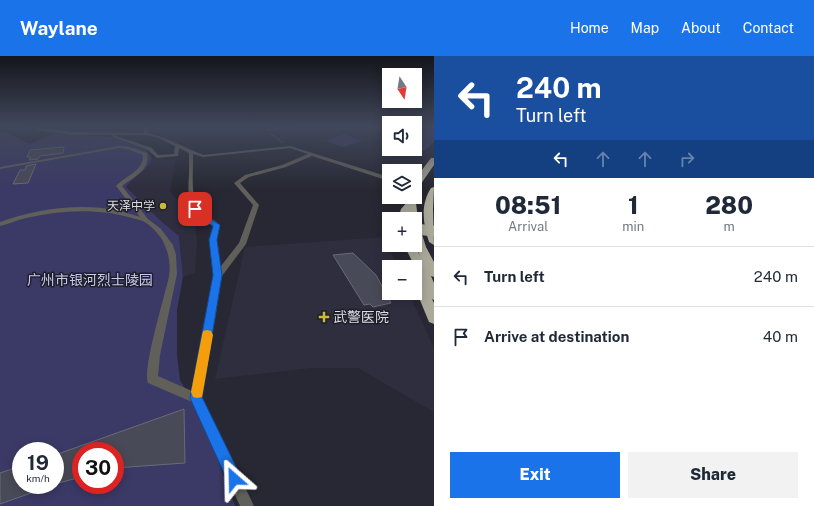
<!DOCTYPE html>
<html lang="en">
<head>
<meta charset="utf-8">
<style>
	:root { --surface:#fff; --page:#f2f2f3; --text:#1f2937; --muted:#747a83; --line:#e0e1e3; --accent:#1a73e8 }
	body { margin:0; font-family:"Public Sans","Noto Sans SC",sans-serif; background:var(--page); color:var(--text); height:100vh; display:flex; flex-direction:column; font-size:15px; white-space:nowrap }
	* { box-sizing:border-box; margin:0 }
	p { font-size:13px; color:var(--muted) }
	.icon { flex:none; width:22px; height:22px; fill:none; stroke:currentColor; stroke-width:2; stroke-linecap:round; stroke-linejoin:round }
	.map { position:relative; flex:1; overflow:hidden }
	.panel { display:flex; flex-direction:column; background:var(--surface); width:380px }
	.panel>* { flex:none }
	.banner { background:#1a4fa0; color:#fff; overflow:hidden }
	.needle { width:26px; rotate:168deg }
	.tools { position:absolute; left:382px; top:12px; display:grid; gap:8px }
	.tools a { display:grid; place-items:center; width:40px; height:40px; border-radius:0px; background:var(--surface); box-shadow:0 2px 10px #0003; font-size:20px }
	.speed { position:absolute; left:12px; top:386px; display:flex; gap:8px; font-size:20px; font-weight:700; text-align:center }
	.speed>* { display:grid; place-content:center; width:52px; height:52px; border-radius:50%; background:var(--surface); box-shadow:0 2px 10px #0003; line-height:1 }
	.speed small { font-size:10px; font-weight:400 }
	.speed .limit { border:6px solid #d22; background:#fff; color:#111 }
	.pin { position:absolute; display:grid; place-items:center; width:34px; height:34px; color:#fff; margin:-17px; border-radius:8px; box-shadow:0 2px 6px #0006 }
	.me { position:absolute; width:44px; margin:-22px; rotate:335deg; stroke-linejoin:round; filter:drop-shadow(0 0 3px #0008) }
	.turn { display:flex; align-items:center; gap:14px; height:84px; padding:0 16px; font-size:18px }
	.turn .icon { width:52px; height:52px; stroke-width:2.5 }
	.turn b { display:block; font-size:28px; line-height:34px }
	.lanes { display:flex; align-items:center; height:38px; padding:0 16px; background:#0003; justify-content:center; gap:20px; direction:ltr }
	.lanes .off { opacity:.35 }
	.eta { display:flex; justify-content:space-evenly; align-items:center; height:68px; text-align:center }
	.eta b { font-size:24px; font-weight:800; line-height:28px }
	.primary-button { display:flex; gap:8px; margin-top:auto; padding:8px 16px }
	.primary-button a { flex:1; height:46px; border-radius:0px; background:var(--accent); color:#fff; font-size:16px; font-weight:800; line-height:46px; text-align:center }
	.primary-button a+a { background:var(--page); color:var(--text) }
	ul { padding:0; list-style:none }
	li { display:flex; align-items:center; gap:12px; height:60px; padding:0 16px; border-top:1px solid var(--line) }
	li div { flex:1 }
	li b { display:block; font-size:15px }
	li em { font-style:normal }
	header { display:flex; align-items:center; gap:24px; box-sizing:border-box; height:56px; padding:0 20px; background:var(--accent); color:#fff }
	header strong { font-size:19px }
	nav { display:flex; gap:22px; margin-inline-start:auto; font-size:14px }
	main { display:flex; flex:1; min-height:0 }
	.map>svg:first-child { display:block }
	.built { fill:#2e2e3f }
	.green { fill:#3b3966; fill-rule:evenodd }
	.building { fill:#494a57; stroke:#696a78 }
	.lines { fill:none; stroke-linecap:round; stroke-linejoin:round }
	.path { stroke:#83838d; stroke-width:1; stroke-dasharray:1 1; stroke-linecap:butt }
	.street { fill:#605f59; fill-rule:evenodd }
	.highway { fill:#aba99a; fill-rule:evenodd }
	.highway-bridge { stroke:#aba99a; stroke-width:11 }
	.route { fill:#1a73e8; stroke:#114b97 }
	.slow { fill:#f59e0b }
	.poi-dot { fill:#cdb938; stroke:#1e1e29; stroke-width:1.5 }
	.labels { text-anchor:middle; dominant-baseline:central; stroke-width:3; stroke-linejoin:round; paint-order:stroke }
	.far-poi-label { font-size:12px; fill:#dbdbe3; stroke:#1e1e29; text-anchor:end }
	.park-label { font-size:14px; fill:#c7c9f2; stroke:#1e1e29 }
	.poi-label { font-size:14px; fill:#dbdbe3; stroke:#1e1e29; text-anchor:start }
</style>
</head>
<body>
<header>
<strong>Waylane</strong>
<nav><a>Home</a><a>Map</a><a>About</a><a>Contact</a></nav>
</header>
<main>
<div class="map">
<svg width="434" height="450" viewBox="0 0 434 450">
	<rect width="100%" height="100%" fill="#272833"/>
	<!-- built -->
	<path class="built" d="M152 103H176L170 135 195 168 197 186 195 217 183 221 179 180 161 165 126 131 132 124 149 111Z
		M385 181 397 211H389V237H409L434 292V356L358 312H311L215 323 245 191Z"/>
	<!-- green -->
	<path class="green" d="M415 70H434V86C426 93 424 97 413 95L411 93H415Z
		M5 76 30 88 53 78 111 81 147 94 152 103C147 116 134 120 126 131L161 165 179 180 183 221 177 254V299L180 324 200 357 235 450H0V77ZM21 395H55V429H21ZM81 395H115V429H81Z
		M344 78 362 85 343 91 326 85Z"/>
	<!-- building -->
	<path class="building" d="M64 91 63 97 40 100 38 103 29 104 31 101H27L30 94Z
		M36 108 28 127 13 128 20 114H25L26 110Z
		M353 197 376 219 391 247 373 251 370 248 364 249 333 199Z
		M184 353 185 407 115 412V395H81V421L55 428V399Z
		M21 410V429L51 430 0 448V417Z"/>
	<g class="lines">
		<!-- path -->
		<path class="path" d="M270 77 283 87"/>
		<!-- street -->
		<path class="street" d="M27 70 72 76 144 77V70H148V77L162 81 203 99 290 90 389 121V125L312 100 286 111 249 121 240 127 259 149 246 188 222 220 202 342 254 450H240L192 346 148 327C142 313 165 240 169 220 171 207 168 193 161 182 157 176 150 169 143 165 140 164 135 163 132 162 98 152 61 154 26 162 17 164 9 168 0 170V166C36 153 78 147 116 154 124 156 132 158 140 161L116 130C126 119 143 116 143 99L127 93 119 92 0 113V111L119 90 130 91 147 97C151 114 133 121 122 130L148 163 161 173 173 189 176 199 177 218 160 299 158 320 192 335 214 219 210 184 214 170C189 154 187 147 189 118 189 111 189 104 189 97L179 92 178 100 157 102 148 94 110 80 113 79 152 92 158 99 174 98 175 90 159 82 146 79H72L43 75ZM290 92 308 98 282 109 245 119 234 127 253 149 239 187 221 210 216 184 220 169C214 163 206 160 200 154 189 141 194 115 193 98L203 101Z
			M289 70H298L267 75 265 74Z"/>
		<!-- highway -->
		<path class="highway" d="M431 102H434V109L418 132H415V123Z
			M434 131 433 153 434 189 429 186C423 168 420 149 431 132Z
			M415 139 418 163 416 165H415V163H408V161V163H398L401 153 408 145V141H415Z
			M415 169 420 172 426 191 434 206V221L431 220 434 227V244L432 243 434 247V268L429 266 415 232V211L404 189H414L420 200 415 189Z"/>
		<!-- highway-bridge -->
		<path class="highway-bridge" d="M415 173 434 175"/>
	</g>
	<!-- sky -->
	<linearGradient id="sky" x2="0" y2="1"><stop stop-color="#15161c"/><stop offset="0.53" stop-color="#41485b"/><stop offset="1" stop-color="#41485b" stop-opacity="0"/></linearGradient>
	<rect width="434" height="133" fill="url(#sky)"/>
	<!-- route -->
	<path class="route" d="M193 151H198L207 161 220 169 217 184 222 219 202 341 242 423 239 428 234 431 229 428 190 342 213 219 209 184 213 170 202 164 193 154Z"/>
	<!-- slow -->
	<path class="slow" d="M207 274 211 275 213 279 203 336 202 341 197 342 193 341 191 336 202 279 203 275Z"/>
	<!-- markers -->
	<g class="poi-dot">
		<circle cx="163" cy="150" r="4"/>
		<path d="M322 255h4v4h4v4h-4v4h-4v-4h-4v-4h4z"/>
	</g>
	<g class="labels">
		<!-- far-poi labels -->
		<g class="far-poi-label">
			<text x="155" y="150">天泽中学</text>
		</g>
		<!-- park labels -->
		<g class="park-label">
			<text x="90" y="224">广州市银河烈士陵园</text>
		</g>
		<!-- poi labels -->
		<g class="poi-label">
			<text x="333" y="261">武警医院</text>
		</g>
	</g>
</svg>
<div class="tools">
<a><svg class="needle" viewBox="-14 -14 28 28"><path d="M0-13l5 13h-10z" fill="#e53935"/><path d="M0 13l5-13h-10z" fill="#747a83"/></svg></a>
<a><svg class="icon" aria-label="sound" viewBox="0 0 24 24"><path d="M4 9h4l5-4v14l-5-4H4zM17 9q2 3 0 6"/></svg></a>
<a><svg class="icon" aria-label="layers" viewBox="0 0 24 24"><path d="M12 4l9 5-9 5-9-5zM3 14l9 5 9-5"/></svg></a>
<a>+</a>
<a>−</a>
</div>
<div class="speed"><div>19<small>km/h</small></div><div class="limit">30</div></div>
<div class="pin" style="left:195px;top:153px;background:#d93025"><svg class="icon" aria-label="arrive" viewBox="0 0 24 24"><path d="M6 21V4h12l-3 4 3 4H6"/></svg></div>
<svg class="me" style="left:234px;top:423px" viewBox="-20 -20 40 40"><path d="M0-17L14 15 0 8-14 15z" fill="#1a73e8" stroke="#fff" stroke-width="4"/></svg>
</div>
<section class="panel">
<div class="banner">
<div class="turn"><svg class="icon" aria-label="left" viewBox="0 0 24 24"><path d="M17 20v-9H6M10 6l-5 5 5 5"/></svg><div><b>240 m</b>Turn left</div></div>
<div class="lanes"><svg class="icon" aria-label="left" viewBox="0 0 24 24"><path d="M17 20v-9H6M10 6l-5 5 5 5"/></svg><svg class="icon off" aria-label="ahead" viewBox="0 0 24 24"><path d="M12 20V5M6 11l6-6 6 6"/></svg><svg class="icon off" aria-label="ahead" viewBox="0 0 24 24"><path d="M12 20V5M6 11l6-6 6 6"/></svg><svg class="icon off" aria-label="right" viewBox="0 0 24 24"><path d="M7 20v-9h11M14 6l5 5-5 5"/></svg></div>
</div>
<div class="eta">
<div><b>08:51</b><p>Arrival</p></div>
<div><b>1</b><p>min</p></div>
<div><b>280</b><p>m</p></div>
</div>
<ul>
<li><svg class="icon" aria-label="left" viewBox="0 0 24 24"><path d="M17 20v-9H6M10 6l-5 5 5 5"/></svg><div><b>Turn left</b></div><em>240 m</em></li>
<li><svg class="icon" aria-label="arrive" viewBox="0 0 24 24"><path d="M6 21V4h12l-3 4 3 4H6"/></svg><div><b>Arrive at destination</b></div><em>40 m</em></li>
</ul>
<div class="primary-button"><a>Exit</a><a>Share</a></div>
</section>
</main>
</body>
</html>
